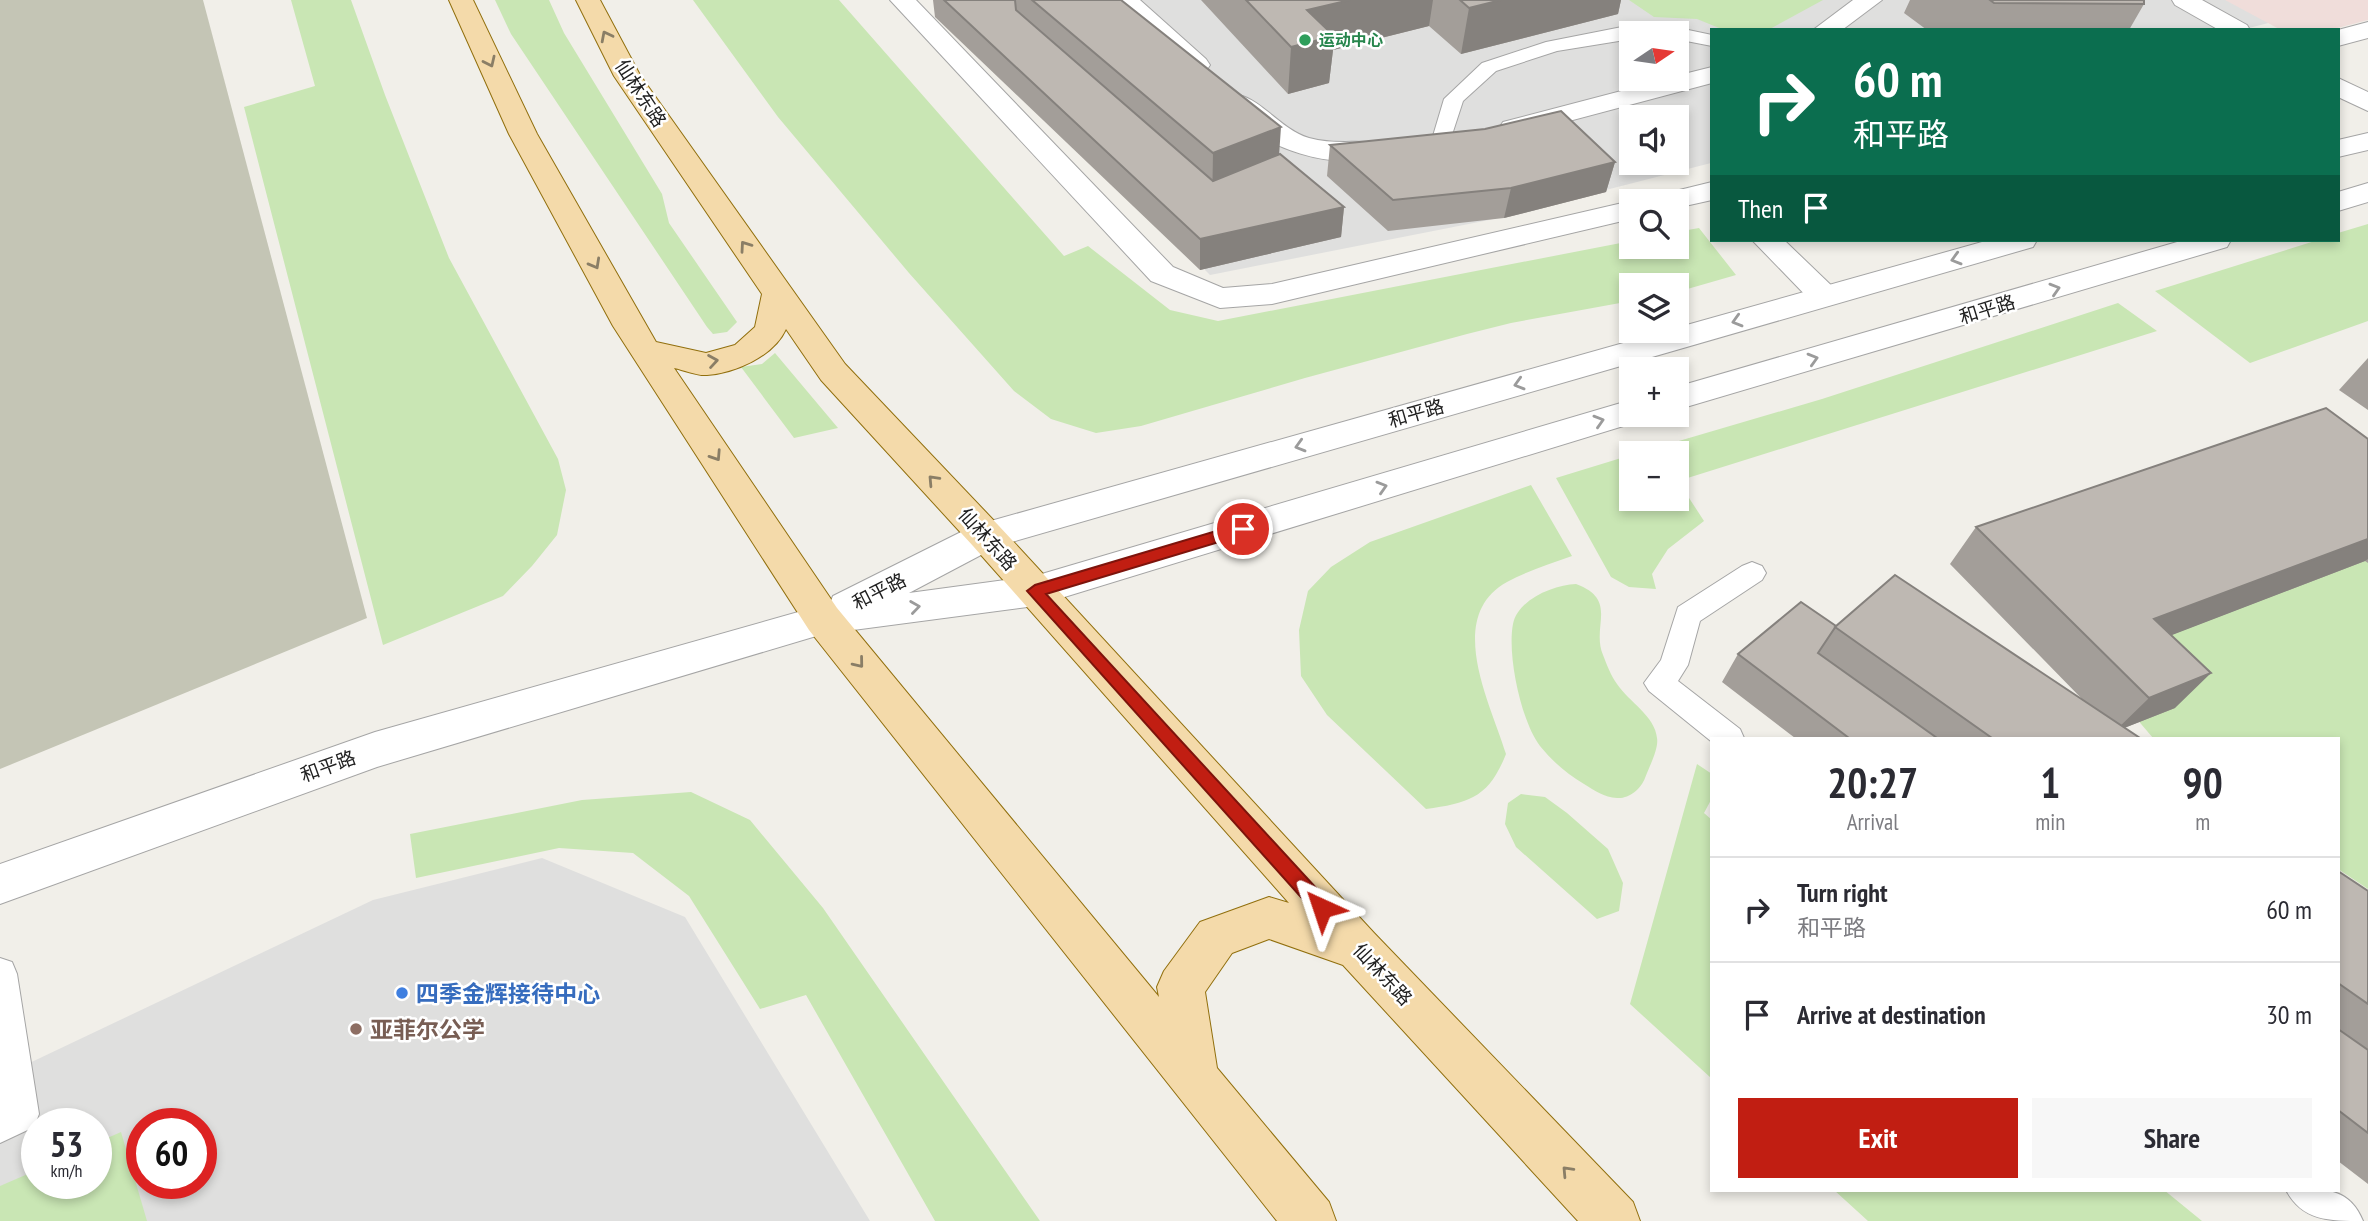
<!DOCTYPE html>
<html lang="en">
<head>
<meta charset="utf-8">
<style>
	:root { --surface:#fff; --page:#f7f7f7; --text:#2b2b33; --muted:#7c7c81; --line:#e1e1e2; --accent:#c11e12 }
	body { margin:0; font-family:"PT Sans Narrow","Noto Sans SC",sans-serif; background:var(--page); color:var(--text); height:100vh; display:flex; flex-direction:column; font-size:26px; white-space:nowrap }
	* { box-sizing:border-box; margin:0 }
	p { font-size:23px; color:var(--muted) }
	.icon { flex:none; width:38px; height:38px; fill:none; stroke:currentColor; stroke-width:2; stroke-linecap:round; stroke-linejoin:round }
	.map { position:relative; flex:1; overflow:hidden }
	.panel { position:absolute; left:1710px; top:737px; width:630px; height:455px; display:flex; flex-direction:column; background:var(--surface); border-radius:0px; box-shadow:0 4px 10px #0003 }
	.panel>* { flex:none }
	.guide { position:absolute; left:1710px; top:28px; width:630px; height:214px; border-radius:0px; box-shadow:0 4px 10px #0003; background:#0b6e4f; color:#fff; overflow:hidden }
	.needle { width:46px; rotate:77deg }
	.buttons { position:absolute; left:1619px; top:21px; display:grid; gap:14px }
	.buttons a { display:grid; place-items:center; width:70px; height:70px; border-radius:0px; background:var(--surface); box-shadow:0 4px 10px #0003; font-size:35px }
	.speed { position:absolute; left:21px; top:1108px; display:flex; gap:14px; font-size:35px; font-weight:700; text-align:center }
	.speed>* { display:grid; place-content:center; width:91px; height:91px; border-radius:50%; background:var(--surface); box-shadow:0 4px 10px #0003; line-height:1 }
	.speed small { font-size:18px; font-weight:400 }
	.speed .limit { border:10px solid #d22; background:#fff; color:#111 }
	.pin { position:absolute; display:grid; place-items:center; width:60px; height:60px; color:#fff; margin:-30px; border:4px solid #fff; border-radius:50%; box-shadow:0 2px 7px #0007 }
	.me { position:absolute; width:77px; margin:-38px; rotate:318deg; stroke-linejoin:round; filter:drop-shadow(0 0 5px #0008) }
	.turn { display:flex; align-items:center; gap:24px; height:147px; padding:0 28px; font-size:32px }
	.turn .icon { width:91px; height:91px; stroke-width:2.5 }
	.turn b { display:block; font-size:49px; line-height:60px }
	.then { display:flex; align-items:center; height:66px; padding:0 28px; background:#0003; gap:14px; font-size:26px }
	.eta { display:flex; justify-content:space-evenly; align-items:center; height:119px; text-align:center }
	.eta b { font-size:42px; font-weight:700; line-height:49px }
	.cta { display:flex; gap:14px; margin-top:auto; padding:14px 28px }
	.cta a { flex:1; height:80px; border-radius:0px; background:var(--accent); color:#fff; font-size:28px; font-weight:700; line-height:80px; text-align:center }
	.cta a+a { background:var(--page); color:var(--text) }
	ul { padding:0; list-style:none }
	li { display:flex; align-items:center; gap:21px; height:105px; padding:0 28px; border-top:2px solid var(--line) }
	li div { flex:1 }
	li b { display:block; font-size:26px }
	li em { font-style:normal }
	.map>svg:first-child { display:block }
	.residential { fill:#dfdfde; fill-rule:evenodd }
	.commercial { fill:#f0ddda }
	.construction { fill:#c4c5b5 }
	.grass { fill:#c9e6b4 }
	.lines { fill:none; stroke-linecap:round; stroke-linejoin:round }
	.service-casing { stroke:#a5a5a5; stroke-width:2 }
	.minor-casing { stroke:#a5a5a5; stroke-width:2 }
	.tertiary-casing { stroke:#a5a5a5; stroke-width:2 }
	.primary-casing { stroke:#916f0d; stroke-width:2 }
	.service { fill:#fff; fill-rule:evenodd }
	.minor { fill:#fff; fill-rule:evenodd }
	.tertiary { fill:#fff; fill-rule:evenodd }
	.primary { fill:#f4daaa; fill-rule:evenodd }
	.wall { fill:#a39e99 }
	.shaded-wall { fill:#85817d }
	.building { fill:#beb8b2; stroke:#85817d; stroke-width:2 }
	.oneway { stroke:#8a7e66 }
	.oneway2 { stroke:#9b9b9b }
	.route { fill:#c11e12; stroke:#7d140c; stroke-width:2 }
	.leisure-dot { fill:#2e9e5b; stroke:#fff; stroke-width:2.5 }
	.shop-dot { fill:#3f7fe0; stroke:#fff; stroke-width:2.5 }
	.education-dot { fill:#8d6e63; stroke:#fff; stroke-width:2.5 }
	.labels { text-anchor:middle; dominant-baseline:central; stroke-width:5; stroke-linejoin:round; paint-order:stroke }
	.far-leisure-label { font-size:16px; font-weight:bold; fill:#27864d; stroke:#fff; text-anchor:start }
	.street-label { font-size:19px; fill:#212121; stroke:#fff }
	.near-shop-label { font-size:23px; font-weight:bold; fill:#366cbe; stroke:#fff; text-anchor:start }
	.near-education-label { font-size:23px; font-weight:bold; fill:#785e54; stroke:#fff; text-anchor:start }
</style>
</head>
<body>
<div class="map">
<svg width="2368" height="1221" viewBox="0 0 2368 1221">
	<rect width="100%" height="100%" fill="#f1efe9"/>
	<!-- residential -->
	<path class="residential" d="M936 0H2359L2241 30H1712L1711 163 1489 220 1210 275ZM1631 33H1676V79H1631ZM1631 117H1676V163H1631Z
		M542 858 685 917 870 1221H0V1077L373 900ZM37 1124H96V1183H37ZM142 1124H201V1183H142Z"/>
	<!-- commercial -->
	<path class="commercial" d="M2225 0H2368V20L2330 30H2281Z"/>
	<!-- construction -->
	<path class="construction" d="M0 0H203L367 618 0 769Z"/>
	<!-- grass -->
	<path class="grass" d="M291 0H351L385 95 449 258 558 459 566 490 557 535 532 566 503 596 383 645 244 107 315 86Z
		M495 0H549L564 33 662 194 669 223 737 322 727 332 713 334 707 327 511 34Z
		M693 0H839L1064 256 1088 246 1170 310 1218 321 1631 241V247H1676L1677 232 1699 228 1736 275 1677 292 1676 285H1631V301L1511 323 1467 334 1305 378 1141 426 1096 433 1051 419 1014 391 909 273 778 117Z
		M1629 0H1823L1768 30H1724L1697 19 1654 17Z
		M2368 224V321L2250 363 2155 291 2318 240H2338V233Z
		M2118 303 2157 331 1678 481 1704 521 1668 549 1652 574 1656 589 1629 587 1611 577 1556 478 1631 455V499H1676V453H1638L1822 399Z
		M775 353 838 428 794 438 741 367 762 364Z
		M1531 485 1572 556C1550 564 1527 571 1507 582 1444 617 1491 704 1506 754 1489 797 1470 803 1426 809L1327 715 1301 676 1299 630 1308 591 1331 567 1370 542Z
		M2368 499V889L2338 869V738H2153L2073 644Z
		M1576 584C1619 600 1591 626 1603 655 1607 665 1611 676 1617 684 1629 702 1655 716 1657 738 1659 749 1649 767 1645 778 1641 789 1629 799 1617 798 1604 797 1595 791 1584 784 1567 774 1553 762 1540 746 1521 721 1507 655 1513 624 1518 599 1554 585 1576 584Z
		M1697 764 1712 774 1711 800 1704 813 1712 820 1711 1078 1630 1004Z
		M691 792 750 820 823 908 1040 1221H935L806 995 760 1009 689 896 633 853 559 848 416 878 410 834 582 800Z
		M1521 794 1545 797 1567 813 1608 849 1623 883 1619 911 1597 919 1516 847 1505 824 1508 803Z
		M121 1132 147 1221H0V1186L37 1170V1183H96V1143Z
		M1834 1190H2164L2202 1221H1868Z"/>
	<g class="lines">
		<defs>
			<path id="service" d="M1622 27H1674L1712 35V46L1676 39V33H1631V39L1557 51 1496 71 1463 101 1447 150H1433L1430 146 1444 99 1482 63 1546 42Z
				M1752 562 1762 566 1766 573 1762 580 1700 621 1688 665 1678 681 1740 729 1744 738H1712V742L1649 691 1644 683 1661 660 1678 607 1742 566Z
				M0 958 12 962 17 974 39 1114 34 1127 0 1143Z
				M2286 1190C2320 1190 2348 1184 2363 1221 2329 1221 2302 1221 2286 1190Z"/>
			<path id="minor" d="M890 0H916L1173 267 1223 288 1272 284 1631 201V219L1272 304 1220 308 1151 281Z
				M1114 0H1140L1206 59 1210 65 1206 71 1197 73 1188 71Z
				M1853 0H1882L1842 30H1813Z
				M2172 0H2202L2247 25 2250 30H2219L2175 5Z
				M2368 22V38L2338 46V30Z
				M1712 67V83L1513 136 1503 134 1499 128 1503 122 1667 79H1676V76Z
				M2338 78 2368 92V111L2338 97Z
				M1239 95C1263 101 1282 130 1309 138 1336 146 1365 138 1392 145L1396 151 1392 157C1336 171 1259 152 1226 103L1229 97Z
				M1712 182V200L1676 208V201H1654L1659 195Z
				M1752 240H1784L1835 289 1840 296 1835 303 1824 306 1813 303Z"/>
			<path id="tertiary" d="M2368 133V150L2338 157V140Z
				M2368 183V202L2338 211V192Z
				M1989 240H2037L2033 247 998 546 909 593 1035 576 1631 400V415H1646L1643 420 1035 606 823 634 377 767 0 904V864L375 732 830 603 833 596 973 526 1666 331H1676V328Z
				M2184 240H2231L2227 247 1676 410V387Z"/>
			<path id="primary" d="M449 0H473L537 134 656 342 706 353 735 345 755 327 762 294 614 76 576 0H600L640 75 845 364 999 526 1374 933 1633 1202 1640 1221H1578L1343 965 1269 939 1232 953 1205 992 1217 1068 1329 1202 1336 1221H1277L809 630 613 326 509 134ZM786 329 821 380 973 546 1289 903 1269 897 1200 922 1164 971 1157 987 1159 997 837 608 674 368C684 370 697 376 707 375 735 373 774 356 786 329Z"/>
		</defs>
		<!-- service casing -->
		<use href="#service" class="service-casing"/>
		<!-- minor casing -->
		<use href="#minor" class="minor-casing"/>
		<!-- tertiary casing -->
		<use href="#tertiary" class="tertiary-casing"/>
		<!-- primary casing -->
		<use href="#primary" class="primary-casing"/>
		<!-- service -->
		<use href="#service" class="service"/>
		<!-- minor -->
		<use href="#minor" class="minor"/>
		<!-- tertiary -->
		<use href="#tertiary" class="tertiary"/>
		<!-- primary -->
		<use href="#primary" class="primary"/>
	</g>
	<!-- wall -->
	<path class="wall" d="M933 0H1121L1279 154 1344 207 1341 237 1200 270 935 17Z
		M1201 0H1621L1618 14 1461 54 1429 26 1333 50 1329 83 1288 94Z
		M1910 0H2144V4L2129 30H1927L1904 13Z
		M1330 145 1615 162 1606 192 1504 218 1388 231 1327 176Z
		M2368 358V410L2339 390Z
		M2368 439V563L2365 561 2171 635 2175 708 2124 728 2140 738H1795L1722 682 1738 654 1836 626 2083 700 1950 564 1976 527Z
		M2338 871 2368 891V1184L2338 1161Z"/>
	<!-- shaded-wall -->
	<path class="shaded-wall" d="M1350 0H1433L1429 26 1333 50 1329 83 1288 94 1291 47 1307 10Z
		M1501 0H1621L1618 14 1461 54 1469 8Z
		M1281 127 1277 185 1212 211 1213 153Z
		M1615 162 1606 192 1504 218 1511 188Z
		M1344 207 1341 237 1200 270V239Z
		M2368 539V559L2365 561 2120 655 2154 619Z
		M2211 673 2175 708 2114 732 2149 698Z"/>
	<!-- building -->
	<path class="building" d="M944 0H1015L1016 10 1213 181 1280 154 1344 207 1200 239Z
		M1032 0H1121L1281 127 1213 153Z
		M1246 0H1350L1307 10 1334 36 1291 47Z
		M1460 0H1501L1469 8Z
		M1990 0H2144V4L1994 3Z
		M1561 111 1615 162 1511 188 1393 200 1330 145 1485 129Z
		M2326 408 2368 439V539L2154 619 2211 673 2149 698 1976 527Z
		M1895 575 2140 738H1992L1835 627Z
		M1801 602 1836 626 1818 653 1937 738H1849L1738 654Z
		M2338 871 2368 891V1004L2338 983Z
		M2338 1029 2368 1050V1133L2338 1110Z"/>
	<!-- one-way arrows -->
	<defs><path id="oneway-chevron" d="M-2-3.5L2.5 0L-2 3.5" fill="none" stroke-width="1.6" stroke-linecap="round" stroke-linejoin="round" transform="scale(1.75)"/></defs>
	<g class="oneway">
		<use href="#oneway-chevron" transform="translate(606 36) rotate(-117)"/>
		<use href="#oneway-chevron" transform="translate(490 62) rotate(65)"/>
		<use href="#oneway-chevron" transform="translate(745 246) rotate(-125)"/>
		<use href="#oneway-chevron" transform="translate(595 264) rotate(61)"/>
		<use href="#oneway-chevron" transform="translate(713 361) rotate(-9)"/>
		<use href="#oneway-chevron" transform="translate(716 456) rotate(57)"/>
		<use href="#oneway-chevron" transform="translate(933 480) rotate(-133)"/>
		<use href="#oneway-chevron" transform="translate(859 663) rotate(51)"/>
		<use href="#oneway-chevron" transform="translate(1567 1171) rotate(-133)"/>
	</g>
	<g class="oneway2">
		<use href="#oneway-chevron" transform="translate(1956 259) rotate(164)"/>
		<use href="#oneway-chevron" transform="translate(2055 289) rotate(-17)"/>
		<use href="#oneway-chevron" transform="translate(1737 321) rotate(164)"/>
		<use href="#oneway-chevron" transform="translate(1813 359) rotate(-16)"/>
		<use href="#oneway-chevron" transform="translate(1519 384) rotate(164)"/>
		<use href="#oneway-chevron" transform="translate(1599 421) rotate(-17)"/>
		<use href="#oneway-chevron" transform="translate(1300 446) rotate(164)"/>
		<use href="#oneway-chevron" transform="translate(1382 487) rotate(-17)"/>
		<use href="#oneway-chevron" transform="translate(915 607) rotate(-8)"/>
	</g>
	<!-- route -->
	<path class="route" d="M1243 523 1249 525 1251 529 1249 533 1046 594 1329 902 1331 908 1329 914 1322 917 1316 914 1027 591 1035 585Z"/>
	<!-- markers -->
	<circle class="leisure-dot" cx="1305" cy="40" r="7"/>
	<circle class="shop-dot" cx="402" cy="993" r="7"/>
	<circle class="education-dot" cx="356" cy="1029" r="7"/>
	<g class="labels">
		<!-- far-leisure labels -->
		<g class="far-leisure-label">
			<text x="1319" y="40">运动中心</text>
		</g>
		<!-- street labels -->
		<g class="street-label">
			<text transform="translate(641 93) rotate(57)">仙林东路</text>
			<text transform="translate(1987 309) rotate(-17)">和平路</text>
			<text transform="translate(1416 413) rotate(-16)">和平路</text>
			<text transform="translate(988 539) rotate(48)">仙林东路</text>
			<text transform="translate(879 591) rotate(-27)">和平路</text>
			<text transform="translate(328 766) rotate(-20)">和平路</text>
			<text transform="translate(1383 974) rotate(47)">仙林东路</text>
		</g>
		<!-- near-shop labels -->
		<g class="near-shop-label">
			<text x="416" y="993">四季金辉接待中心</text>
		</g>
		<!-- near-education labels -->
		<g class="near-education-label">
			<text x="370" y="1029">亚菲尔公学</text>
		</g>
	</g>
</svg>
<div class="buttons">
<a><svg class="needle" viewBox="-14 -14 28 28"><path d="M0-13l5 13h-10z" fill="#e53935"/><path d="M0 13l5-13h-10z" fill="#7c7c81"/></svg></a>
<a><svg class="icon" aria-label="sound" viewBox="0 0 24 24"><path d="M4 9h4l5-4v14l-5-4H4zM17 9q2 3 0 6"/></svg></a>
<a><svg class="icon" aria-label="search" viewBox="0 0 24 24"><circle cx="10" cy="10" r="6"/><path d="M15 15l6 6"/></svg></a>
<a><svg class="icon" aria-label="layers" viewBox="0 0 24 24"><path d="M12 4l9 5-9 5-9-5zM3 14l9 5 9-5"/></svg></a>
<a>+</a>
<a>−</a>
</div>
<div class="speed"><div>53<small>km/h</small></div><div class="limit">60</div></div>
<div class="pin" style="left:1243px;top:529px;background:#d93025"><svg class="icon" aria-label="arrive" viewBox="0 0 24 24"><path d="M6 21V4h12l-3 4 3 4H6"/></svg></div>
<svg class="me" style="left:1322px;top:908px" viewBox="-20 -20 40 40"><path d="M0-17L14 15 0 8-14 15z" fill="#c11e12" stroke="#fff" stroke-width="4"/></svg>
<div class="guide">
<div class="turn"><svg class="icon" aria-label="right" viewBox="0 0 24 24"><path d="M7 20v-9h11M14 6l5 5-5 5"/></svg><div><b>60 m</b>和平路</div></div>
<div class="then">Then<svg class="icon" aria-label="arrive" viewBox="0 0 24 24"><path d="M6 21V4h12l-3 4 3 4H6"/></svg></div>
</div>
<section class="panel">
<div class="eta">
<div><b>20:27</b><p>Arrival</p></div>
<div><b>1</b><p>min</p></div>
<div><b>90</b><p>m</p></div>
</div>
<ul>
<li><svg class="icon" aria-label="right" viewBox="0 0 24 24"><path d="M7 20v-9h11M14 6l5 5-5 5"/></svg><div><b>Turn right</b><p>和平路</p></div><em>60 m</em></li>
<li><svg class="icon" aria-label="arrive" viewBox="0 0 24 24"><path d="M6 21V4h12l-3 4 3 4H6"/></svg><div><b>Arrive at destination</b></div><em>30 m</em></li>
</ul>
<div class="cta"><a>Exit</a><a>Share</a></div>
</section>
</div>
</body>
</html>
